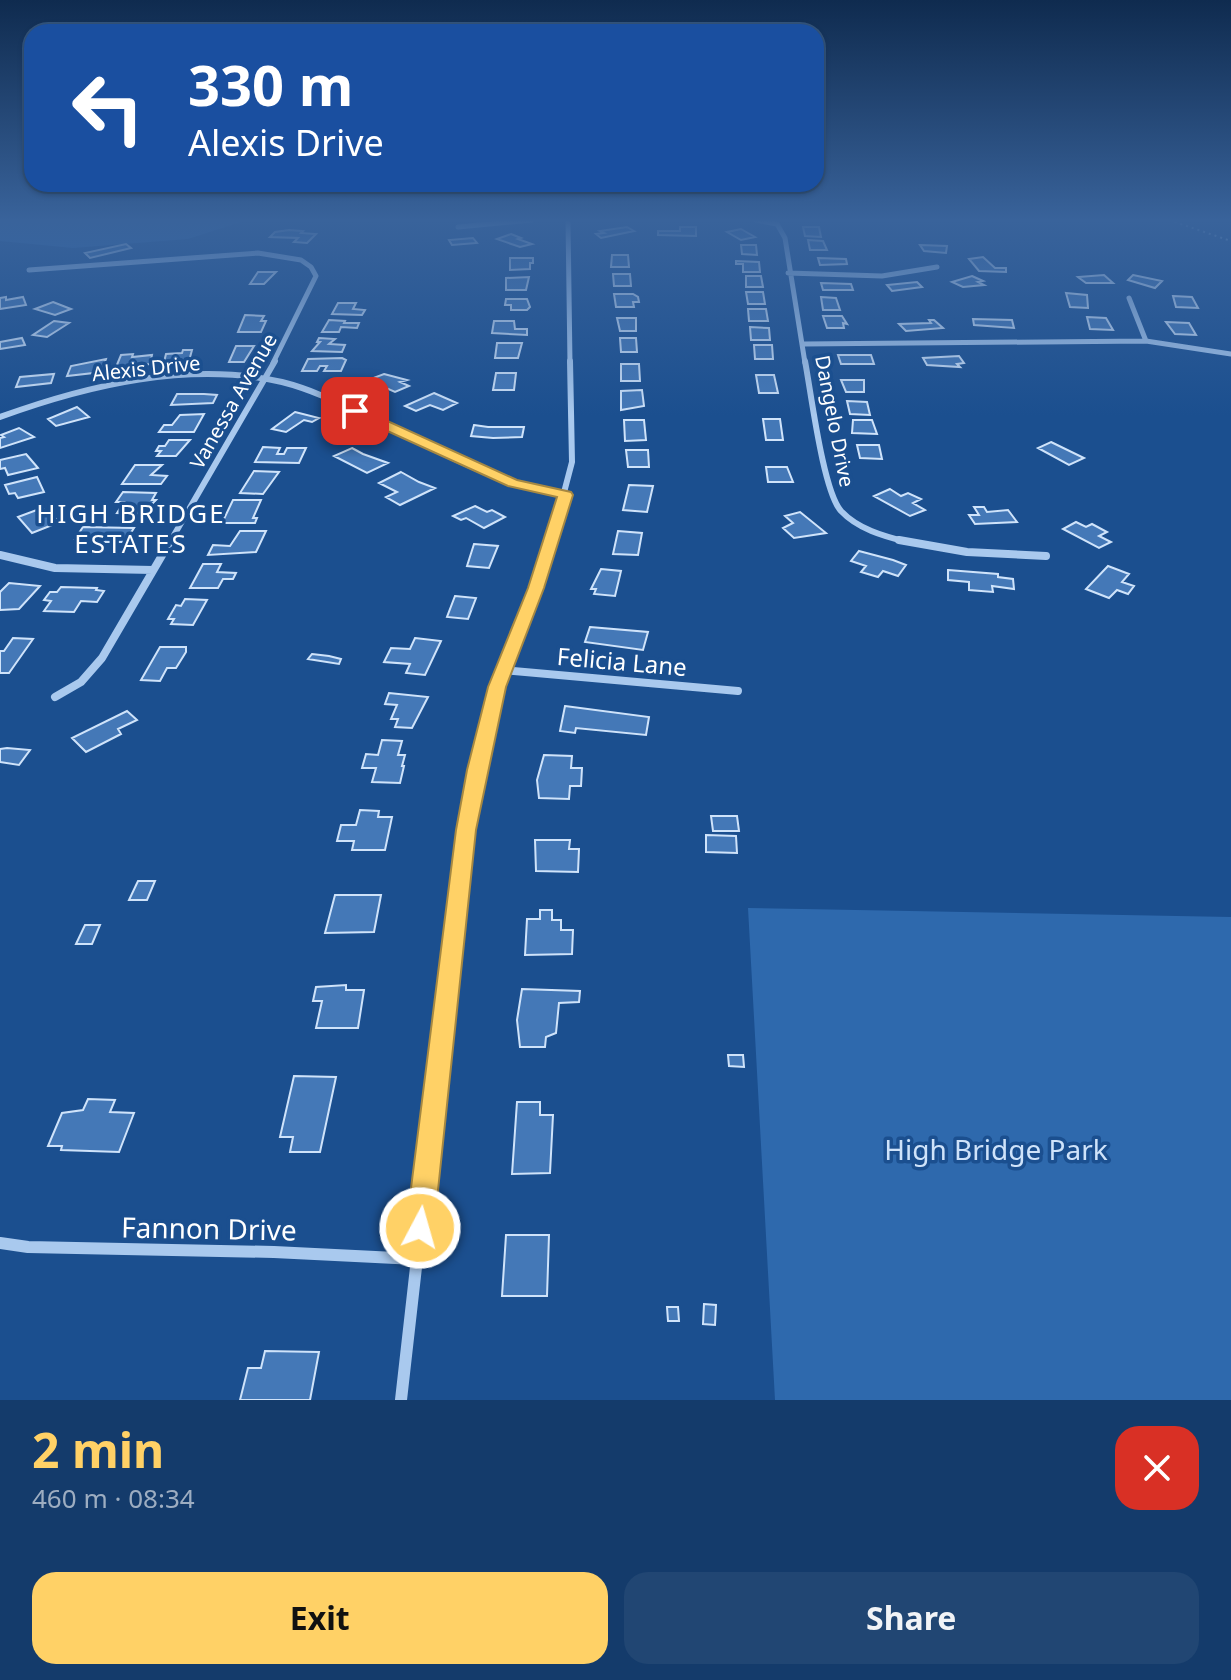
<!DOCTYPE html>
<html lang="en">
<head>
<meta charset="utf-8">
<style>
	:root { --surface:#143b6b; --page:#214673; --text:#f1f3f6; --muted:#9dadc1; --line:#33557e; --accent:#ffd166 }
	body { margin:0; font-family:"Noto Sans",sans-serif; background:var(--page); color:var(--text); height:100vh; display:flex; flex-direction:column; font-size:30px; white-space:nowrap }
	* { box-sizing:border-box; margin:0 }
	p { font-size:26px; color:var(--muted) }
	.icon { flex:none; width:44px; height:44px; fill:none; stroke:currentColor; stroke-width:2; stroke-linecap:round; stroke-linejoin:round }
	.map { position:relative; height:1400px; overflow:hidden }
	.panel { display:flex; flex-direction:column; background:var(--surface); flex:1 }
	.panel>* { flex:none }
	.banner { position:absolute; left:24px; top:24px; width:800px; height:168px; border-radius:24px; box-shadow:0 2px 6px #0004,0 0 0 2px var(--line); background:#1a4fa0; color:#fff; overflow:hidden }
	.pin { position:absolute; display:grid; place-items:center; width:68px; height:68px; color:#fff; margin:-34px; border-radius:16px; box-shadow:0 4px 12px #0006 }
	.me { position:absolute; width:88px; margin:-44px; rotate:6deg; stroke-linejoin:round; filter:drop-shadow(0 0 6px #0008) }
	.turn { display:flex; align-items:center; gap:28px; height:168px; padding:0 32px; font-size:36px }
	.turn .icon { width:104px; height:104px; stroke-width:2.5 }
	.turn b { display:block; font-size:56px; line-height:68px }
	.round { display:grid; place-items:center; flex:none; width:84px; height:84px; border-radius:24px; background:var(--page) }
	.head { display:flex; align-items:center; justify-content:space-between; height:136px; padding:0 32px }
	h1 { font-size:48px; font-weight:700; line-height:60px; color:var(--accent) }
	.button { display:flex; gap:16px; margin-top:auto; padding:16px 32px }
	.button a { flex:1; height:92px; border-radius:24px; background:var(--accent); color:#111; font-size:32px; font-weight:700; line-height:92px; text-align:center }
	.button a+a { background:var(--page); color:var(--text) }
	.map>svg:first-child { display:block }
	.green { fill:#2e69ad }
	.building { fill:#4478b7; stroke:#cfe3fa; stroke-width:2 }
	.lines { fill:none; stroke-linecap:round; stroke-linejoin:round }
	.path { stroke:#a9c9ee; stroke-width:2; stroke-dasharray:2 4; stroke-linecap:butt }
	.minor-far4 { stroke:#a9c9ee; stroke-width:5 }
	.minor-far3 { stroke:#a9c9ee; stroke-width:6 }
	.minor-far2 { stroke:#a9c9ee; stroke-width:8 }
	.minor-far1 { stroke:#a9c9ee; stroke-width:10 }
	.minor { stroke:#a9c9ee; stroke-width:12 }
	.route { fill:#ffd166; stroke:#a68842; stroke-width:2 }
	.labels { text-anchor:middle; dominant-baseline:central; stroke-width:7; stroke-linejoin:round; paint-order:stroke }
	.far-street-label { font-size:20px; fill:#fff; stroke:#1b4f8f }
	.street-label { font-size:24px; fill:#fff; stroke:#1b4f8f }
	.neighbourhood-label { font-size:26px; letter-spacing:2px; fill:#fff; stroke:#1b4f8f }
	.near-park-label { font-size:28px; fill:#cfe3fa; stroke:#1b4f8f }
	.near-street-label { font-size:28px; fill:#fff; stroke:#1b4f8f }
</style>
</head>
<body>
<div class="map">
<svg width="1231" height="1400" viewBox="0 0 1231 1400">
	<rect width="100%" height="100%" fill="#1b4f8f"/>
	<!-- green -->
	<path class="green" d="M0 220H247L188 239 73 248 0 241Z
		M748 908 1231 917V1400H775Z"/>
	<!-- building -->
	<path class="building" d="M627 227 634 231 601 238 596 234 604 233 600 231Z
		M680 227H696V236L658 235V231H680Z
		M803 227H819L821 237 805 236Z
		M741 229 755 237 741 240 727 232Z
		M289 230 303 231 301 233 316 234 307 243 294 242 298 238 270 237 275 232Z
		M511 234 521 238 518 239 532 244 520 247 497 239Z
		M473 238 477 243 452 245 449 240Z
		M808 240 823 241 827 250H810Z
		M126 244 131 248 90 258 85 253Z
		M741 245H756L757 255 742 254Z
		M920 245 947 246 946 253 924 251Z
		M612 255H628L629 267H611Z
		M983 257 995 268H1006V272L979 271 969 259Z
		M510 258H533V263H530V269L510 270Z
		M818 258 846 259 847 264 820 265Z
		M736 261 759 262 760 272H743V264H736Z
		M258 272H276L264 284H250Z
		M613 274H630L631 286H614Z
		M1104 275 1113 283H1086L1078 277Z
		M1133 275 1162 281 1155 288 1128 280Z
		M746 276H761L763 287H746Z
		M972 276 983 281 978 282 984 285 963 287 952 282Z
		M529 277 526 290H506V278Z
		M917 282 922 287 892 291 887 285Z
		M821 283 851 284 853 290H823Z
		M746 292H763L765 304H748Z
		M1066 293 1087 295 1088 308 1070 307Z
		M614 294H633L638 297 639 302H633L634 307H616Z
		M1173 296 1192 297 1198 308 1176 307Z
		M6 297V300L23 297 26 305 0 309V298Z
		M821 297 836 298 840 310H823Z
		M506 299H527L530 307 527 310H511V305H505Z
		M53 302 71 309 55 315 35 309Z
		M338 303H356L353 309 365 310 362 315 332 314Z
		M748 309H766L768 321H749Z
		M245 315 264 316 261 321H266L261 332H238Z
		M823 316H842L847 324 843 323 844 328H827Z
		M1087 317 1106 318 1113 330 1090 329Z
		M617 318H636V331H620Z
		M973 319 1012 320 1014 328 974 325Z
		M329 320 345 321 344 323H359L357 328 341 327 339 332H322Z
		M929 320H934L943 328 906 331 899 324 931 323Z
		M54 321 69 323 47 337 33 335Z
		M494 321H514L515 329H527V335L492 333Z
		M1166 322 1189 323 1196 335 1175 334Z
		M750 327 769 328 770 340H751Z
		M22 338 25 345 0 349V342Z
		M319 338 335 339 329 344 345 345 342 352 312 351 320 342H317Z
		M620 338H636L637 352H621Z
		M497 343H522L518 358H495Z
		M754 345H772L773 359H755Z
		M236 346H254L244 362H229Z
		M183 350H192L189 361 164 362 166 354 182 353Z
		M133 354 132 357 152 355 150 364 116 367 121 355Z
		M838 355H871L874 364H841Z
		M959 356 964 363 957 364 960 367 927 365 923 358Z
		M342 358 346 360 341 371H324L327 366H320L317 371H302L308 359Z
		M106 359 102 372 67 376 71 366Z
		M621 364H639L640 381H621Z
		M496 373H516L514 390H493Z
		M54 374 51 383 16 387 20 377Z
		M384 374 407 380 400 382 409 386 395 392 368 380Z
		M756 375H774L778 393H759Z
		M841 380H864V392H846Z
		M642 390 644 406 621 410V391Z
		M434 393 457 403 443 410 430 405 416 411 405 406Z
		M177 394H204L217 395 213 403 171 405Z
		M847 401 867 402 870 415 850 414Z
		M77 407 89 417 56 426 48 419Z
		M295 412 319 418 312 422 304 420 286 432 272 429Z
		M204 414 194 432H159L164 425H172L180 415Z
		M763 419H780L783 440H766Z
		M624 420H644L646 440 625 441Z
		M853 420H872L877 434 852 433Z
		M474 425 488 427H524L522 437 493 438 471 436Z
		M19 428 34 437 0 448V438L4 437 1 435Z
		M169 440H190L176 456H157L161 451H156L159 446H165Z
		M1051 442 1084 458 1069 465 1038 448Z
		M857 445H879L882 459 860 458Z
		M263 447 280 448 277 454H284L287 448H306L299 463 255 462Z
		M352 448 363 454 388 463 367 473 334 456Z
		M626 450H648L649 467H628Z
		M26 454 38 468 8 475 5 468 0 469V460Z
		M135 465H162L151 475 167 476 161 484H122Z
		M766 467H787L793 482H768Z
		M254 471 279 472 263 494 240 493Z
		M401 472 419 482 435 488 400 505 386 497 397 492 379 483Z
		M37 477 44 492 18 498 15 493 9 494 5 485Z
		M629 485 653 486 647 512 623 510Z
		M890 489 901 496 908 493 921 499 913 503 925 510 910 516 874 496Z
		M123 492 156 493 152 500H156L143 514 117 513 124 502H116Z
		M233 500H261L253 518H257L255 523H222Z
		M475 506 487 512 492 510 505 517 484 528 466 518 461 520 453 516Z
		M974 507H984L987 512 1008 510 1017 522 975 524 969 515H979Z
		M42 508 60 522 32 533 18 517Z
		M800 512 826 533 794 538 783 528 793 523 785 516Z
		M1076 522 1086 527 1092 524 1107 532 1099 536 1111 542 1099 548 1063 529Z
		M83 527 134 528 125 542H103L104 539H75Z
		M240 531H266L256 552 208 555 213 545 230 546Z
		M618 531 642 533 638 555 613 554Z
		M474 544 498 546 489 568 467 566Z
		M859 551 893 560 906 565 898 576 883 571 878 577 861 572 866 566 851 561Z
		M203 564H221L217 572 236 573 233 579H223L218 588H190Z
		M1108 566 1129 574 1122 582 1134 586 1128 594 1117 590 1109 598 1086 589Z
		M601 569 621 571 615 596 594 594 596 589H591Z
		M948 570 998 574V577L1013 579 1014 589 992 586 993 592 969 590V582L948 580Z
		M9 583 40 586 19 609 0 610V592Z
		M61 587 97 588 96 590 104 591 97 602 81 601 74 612 44 611 51 601 44 600 50 592H57Z
		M455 596 476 598 468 619 447 617Z
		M185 599 207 600 193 625 171 624 174 619H168L176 605 181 606Z
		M590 627 648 632 643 650 585 642Z
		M13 638 33 639 9 673H0V651H4Z
		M415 638 441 641 425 675 406 673 410 664 384 662 391 648 410 649Z
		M160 647H186V652L176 668H167L160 681 141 680Z
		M312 654 329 656 341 659 339 664 308 659Z
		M389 693 428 697 412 728 395 727 398 719H391L397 705 385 704Z
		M565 706 649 717 646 735 576 728 575 733 560 731Z
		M127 711 137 720 118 729 121 734 86 752 72 738Z
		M382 740 402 741 398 755H405L402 766H404L400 783 372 782 376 768H362L366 754 378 755Z
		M7 748 30 750 19 765 0 762V749Z
		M544 755 572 756 571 768H582L581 786H570L569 799 539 798 537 780Z
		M360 810 379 811 378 817H392L385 850H352L354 841H337L341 825H356Z
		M711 816H737L739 831H713Z
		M706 835 736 836 737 853 706 852Z
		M535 840H570L569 849H579L578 872 536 871Z
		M138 881H155L147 900H129Z
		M335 895H381L374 932 325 933Z
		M540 910H552V920H561V930H573L572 954 525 955 527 919H540Z
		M85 925H100L92 944H76Z
		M346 985V990H364L358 1028H316L322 1001H313L316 987Z
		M522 989 580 991 579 1002 559 1003 556 1033 546 1037 545 1047H520L517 1020Z
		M728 1055H743L744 1067 729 1066Z
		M294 1076 336 1077 320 1152H290L293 1137H280Z
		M88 1099 115 1100 110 1112 134 1113 119 1152 61 1150 62 1146H48L62 1113 83 1110Z
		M517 1102H540V1115H553L550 1173 512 1174Z
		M506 1235H549L547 1296H502Z
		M704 1304 716 1305 715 1325 703 1324Z
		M667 1307H678L679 1321H668Z
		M265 1351 319 1352 310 1400H240L248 1368H261Z"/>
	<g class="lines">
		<!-- path -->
		<path class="path" d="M1169 220 1231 241"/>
		<!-- minor-far4 -->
		<path class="minor-far4" d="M568 220 570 363
			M756 220 777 224 785 238 805 363
			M458 227 532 220
			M29 270 258 253 301 260 311 267 316 276 273 363
			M788 273 882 276 937 267
			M1129 298 1146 341
			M804 344 1146 341 1231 354"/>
		<!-- minor-far3 -->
		<path class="minor-far3" d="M805 361C811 392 823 491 841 511 858 529 883 536 907 542
			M0 417C88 385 189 361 282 382 314 390 343 405 373 419 435 449 496 485 565 495
			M170 542 275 361
			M551 542 572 462 570 361"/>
		<!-- minor-far2 -->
		<path class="minor-far2" d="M899 540 967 552 1046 556
			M0 555 55 568 153 570
			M502 670 738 691
			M55 697 81 682 102 658 171 540
			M480 766 497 687 552 540"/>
		<!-- minor-far1 -->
		<path class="minor-far1" d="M441 1048 466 830 480 764"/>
		<!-- minor -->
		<path class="minor" d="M0 1243 28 1247 274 1252 416 1259
			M401 1400 441 1046"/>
	</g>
	<!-- sky -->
	<linearGradient id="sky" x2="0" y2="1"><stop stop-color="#0f2b4f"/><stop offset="0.53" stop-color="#39639b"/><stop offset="1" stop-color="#39639b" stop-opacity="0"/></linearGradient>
	<rect width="1231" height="416" fill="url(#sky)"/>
	<!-- route -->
	<path class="route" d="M350 408H359L517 480 571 492 573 495 544 588 506 687 476 830 434 1228 430 1237 420 1241 410 1237 406 1228 456 830 467 770 488 687 528 588 557 497 508 486 350 414Z"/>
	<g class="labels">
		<!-- far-street labels -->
		<g class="far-street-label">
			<text transform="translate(146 368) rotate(-6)">Alexis Drive</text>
			<text transform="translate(233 401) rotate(-60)">Vanessa Avenue</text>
			<text transform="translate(835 421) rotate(79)">Dangelo Drive</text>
		</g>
		<!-- street labels -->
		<g class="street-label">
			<text transform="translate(622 661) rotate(5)">Felicia Lane</text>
		</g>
		<!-- neighbourhood labels -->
		<g class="neighbourhood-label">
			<text x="131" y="513">HIGH BRIDGE<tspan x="131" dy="30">ESTATES</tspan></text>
		</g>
		<!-- near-park labels -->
		<g class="near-park-label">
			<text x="996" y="1149">High Bridge Park</text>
		</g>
		<!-- near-street labels -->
		<g class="near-street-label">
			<text transform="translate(209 1228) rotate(1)">Fannon Drive</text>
		</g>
	</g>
</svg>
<div class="pin" style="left:355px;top:411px;background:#d93025"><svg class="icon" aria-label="arrive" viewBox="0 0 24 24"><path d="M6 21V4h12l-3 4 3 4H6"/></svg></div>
<svg class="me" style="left:420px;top:1228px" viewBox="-20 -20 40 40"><circle r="17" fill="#ffd166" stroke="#fff" stroke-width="3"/><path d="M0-11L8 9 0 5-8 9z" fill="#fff"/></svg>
<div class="banner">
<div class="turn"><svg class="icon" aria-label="left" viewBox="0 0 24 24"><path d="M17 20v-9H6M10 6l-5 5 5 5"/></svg><div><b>330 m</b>Alexis Drive</div></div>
</div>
</div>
<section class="panel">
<div class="head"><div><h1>2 min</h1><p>460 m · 08:34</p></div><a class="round" style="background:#d93025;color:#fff"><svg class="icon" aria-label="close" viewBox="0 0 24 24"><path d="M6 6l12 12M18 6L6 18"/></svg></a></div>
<div class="button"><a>Exit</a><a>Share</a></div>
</section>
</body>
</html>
